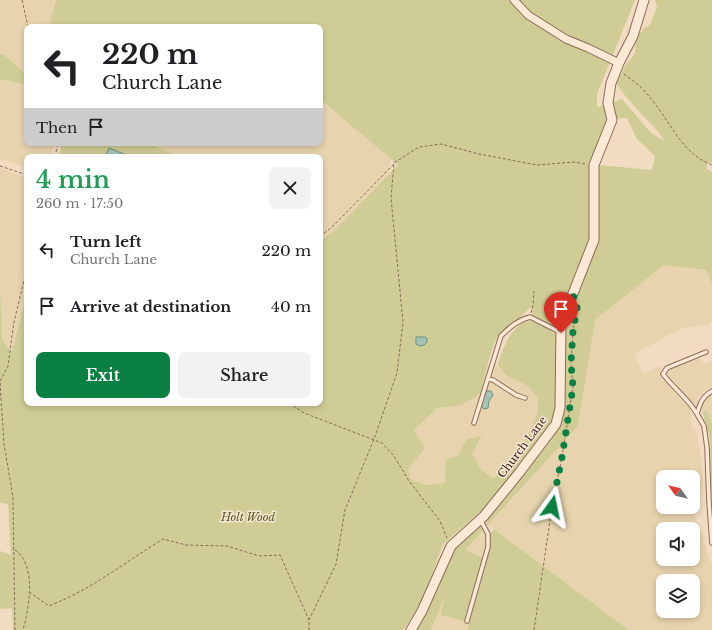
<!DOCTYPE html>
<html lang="en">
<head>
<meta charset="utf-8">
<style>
	:root { --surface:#fff; --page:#f2f2f2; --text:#202124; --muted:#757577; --accent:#0b8043 }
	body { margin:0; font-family:"Libre Baskerville",serif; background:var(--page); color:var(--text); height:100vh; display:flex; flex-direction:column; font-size:15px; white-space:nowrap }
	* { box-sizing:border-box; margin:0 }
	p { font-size:13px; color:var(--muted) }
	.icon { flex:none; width:22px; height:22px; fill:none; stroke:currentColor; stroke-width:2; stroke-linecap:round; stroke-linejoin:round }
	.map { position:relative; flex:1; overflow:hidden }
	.details { position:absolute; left:24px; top:154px; width:299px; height:252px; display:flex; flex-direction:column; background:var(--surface); border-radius:8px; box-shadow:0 2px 6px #0003 }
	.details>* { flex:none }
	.banner { position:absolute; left:24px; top:24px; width:299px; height:122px; border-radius:8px; box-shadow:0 2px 6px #0003; background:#fff; color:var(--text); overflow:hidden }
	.needle { width:26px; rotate:304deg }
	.fabs { position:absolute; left:656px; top:470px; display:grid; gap:8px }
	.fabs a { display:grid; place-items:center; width:44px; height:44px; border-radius:8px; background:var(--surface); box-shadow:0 2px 6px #0003; font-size:20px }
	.pin { position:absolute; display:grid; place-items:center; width:34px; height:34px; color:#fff; margin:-41px -17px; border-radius:50% 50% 50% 0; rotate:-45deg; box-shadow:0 0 4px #0007 }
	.pin .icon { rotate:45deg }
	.me { position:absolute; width:44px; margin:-22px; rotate:12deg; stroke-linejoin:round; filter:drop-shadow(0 0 3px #0008) }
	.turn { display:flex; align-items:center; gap:14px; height:84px; padding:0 12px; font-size:18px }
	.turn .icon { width:52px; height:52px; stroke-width:2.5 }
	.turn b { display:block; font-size:28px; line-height:34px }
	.then { display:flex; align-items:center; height:38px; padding:0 12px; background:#0003; gap:8px; font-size:15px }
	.round { display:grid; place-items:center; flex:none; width:42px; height:42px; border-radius:8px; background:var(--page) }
	.summary { display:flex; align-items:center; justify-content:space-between; height:68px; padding:0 12px }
	h1 { font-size:24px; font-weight:600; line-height:30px; color:#1e9e55 }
	.button { display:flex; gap:8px; margin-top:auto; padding:8px 12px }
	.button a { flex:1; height:46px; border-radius:8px; background:var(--accent); color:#fff; font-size:16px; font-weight:600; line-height:46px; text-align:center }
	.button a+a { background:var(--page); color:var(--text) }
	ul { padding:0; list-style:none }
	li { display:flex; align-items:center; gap:12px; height:56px; padding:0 12px }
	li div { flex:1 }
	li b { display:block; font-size:15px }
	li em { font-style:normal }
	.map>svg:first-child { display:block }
	.farmland { fill:#e7d4ae; fill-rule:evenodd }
	.green { fill:#cfcc95 }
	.water { fill:#a4c3b5; stroke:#6a9281 }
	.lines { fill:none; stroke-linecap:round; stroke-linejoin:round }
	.service-casing { stroke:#8b6a58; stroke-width:5.5 }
	.minor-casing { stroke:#8b6a58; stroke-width:9 }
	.tertiary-casing { stroke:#8b6a58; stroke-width:11 }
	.path { stroke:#8b6a58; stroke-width:1; stroke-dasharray:3 2; stroke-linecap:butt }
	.service { stroke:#fbe9d5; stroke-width:3.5 }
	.minor { stroke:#fbe9d5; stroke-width:7 }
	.tertiary { stroke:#fbe9d5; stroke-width:9 }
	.route { stroke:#0b8043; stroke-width:7; stroke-dasharray:0 12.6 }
	.labels { text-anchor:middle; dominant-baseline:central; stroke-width:3; stroke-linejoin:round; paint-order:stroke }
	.street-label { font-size:11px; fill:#3a261d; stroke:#f7e6d1 }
	.park-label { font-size:11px; font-style:italic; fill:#535822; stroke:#f7e6d1 }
</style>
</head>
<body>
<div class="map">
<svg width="712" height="630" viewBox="0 0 712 630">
	<rect width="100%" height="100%" fill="#f1dbc1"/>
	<!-- farmland -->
	<path class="farmland" d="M0 0H56L49 27H27V75L4 55 0 54Z
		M0 79 27 85V143H54L50 157H27V167L0 159Z
		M320 99 391 159 387 178 333 232 320 241V157H179L149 143H320Z
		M0 168 27 178V292L13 353 2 340 0 282Z
		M664 265 706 270 712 284V320L708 325 682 328 634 354 643 373 664 365 661 370V377L687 403 691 411 692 428 697 432 703 474 702 488 697 501 695 515 712 565V630H629L489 525 491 533 488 555 467 630H428L454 560 489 524 578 426 595 320ZM663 477H693V507H663ZM663 529H693V559H663ZM663 581H693V611H663Z
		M701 358 704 364 712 360V386L698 397 696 407 669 378 667 374 670 369Z
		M498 365 506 375 526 385 538 397 536 415 523 445 506 466 493 479 481 469 472 454 482 436 445 483 427 485 411 480 408 469 425 448 414 430 437 407 462 405 481 393 487 366Z
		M712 393V423L707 411H702L703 404 706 397Z"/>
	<!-- green -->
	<path class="green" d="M56 0H635L597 94V108L606 104 609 119 593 159 589 185 591 240 574 278 556 328 534 317 530 307C521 319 507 325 498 336 491 345 484 380 481 393L462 405 437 408 414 430 425 448 408 469 411 480 427 485 445 483 446 459 458 456 466 440 482 436 472 454 481 469 493 479C512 461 527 441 536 416 538 410 537 403 538 397L526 385 506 375 498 365C501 352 514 317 533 322 541 324 549 330 556 334V409L550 427 491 502 443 544 422 602 403 630H13L12 608 0 609V551L11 555 8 504 0 503V282L2 340 12 352 27 292V403H320V241L333 232 398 165 320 99V27H49Z
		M655 0H712V163L709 162 706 168 712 172V284L706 270 664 265 595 320 578 426 465 550 483 558 464 621 441 615 445 595 431 630H415L453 549 556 431 562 420 564 394V327L597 242 598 165 652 170 655 156 637 139 627 118H616L613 102 622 99 651 133 666 142C651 121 630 105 616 83L625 66 635 53 636 39 644 28 650 25 657 7Z
		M0 54 4 55 27 75V85L0 79Z
		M62 143H149L179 157H59Z
		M702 411H707L712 423V512L709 435Z
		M494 529 629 630H467L488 555 491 533Z"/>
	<!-- water -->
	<path class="water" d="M109 148 129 156 132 157H105Z
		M416 337H425L427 338V342L424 345 420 346 416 344Z
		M487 391H491L493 395 489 401 488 408 484 409 481 406 485 394Z"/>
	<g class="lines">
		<defs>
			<path id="service" d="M488 379 493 380 516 395 525 398
				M712 391C702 397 700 403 697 414L704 426 707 448 709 502 712 543
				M697 414C689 399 673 388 663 374L667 368 706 352
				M474 423 501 336C510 327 518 320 530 317L560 332
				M467 621 488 547V534L481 521"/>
			<path id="minor" d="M514 0 528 15 566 39 588 48 619 63"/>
			<path id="tertiary" d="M411 630 422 611 451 546 484 516 519 473 556 424 560 408 561 324 594 240V165L612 120 608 103 611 83 619 63 633 36 644 0"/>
		</defs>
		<!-- service casing -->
		<use href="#service" class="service-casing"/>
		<!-- minor casing -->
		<use href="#minor" class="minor-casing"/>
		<!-- tertiary casing -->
		<use href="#tertiary" class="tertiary-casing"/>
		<!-- path -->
		<path class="path" d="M22 0 28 27
			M624 74C632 80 641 86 647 94 670 119 679 152 712 165
			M55 157 58 143
			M0 166 27 175
			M320 236 331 228 394 164
			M531 313 533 306 534 291
			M0 381 8 366 14 322 27 268
			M0 383 4 444 13 497 15 630
			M289 403 304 413 382 443 394 456 409 481 440 521 447 538
			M15 550C37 565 29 608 23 630
			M29 592 49 606C92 589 124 563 163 539L186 545 227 546 259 556 280 555 309 620
			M309 630V620L336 564 345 510 374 439 397 373 403 322 391 198 394 163 419 147 441 144 479 154 537 165 574 162 586 164
			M534 630 552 507 562 457 573 387 571 363 573 331 577 306"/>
		<!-- service -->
		<use href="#service" class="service"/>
		<!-- minor -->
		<use href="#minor" class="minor"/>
		<!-- tertiary -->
		<use href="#tertiary" class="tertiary"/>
	</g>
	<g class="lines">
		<!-- route -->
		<path class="route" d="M552 507 562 457 573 387 571 363 573 331 578 302 572 295 561 324V333"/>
	</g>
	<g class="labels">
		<!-- street labels -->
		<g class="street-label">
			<text transform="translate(522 447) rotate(-53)">Church Lane</text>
		</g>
		<!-- park labels -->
		<g class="park-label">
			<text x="248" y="517">Holt Wood</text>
		</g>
	</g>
</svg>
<div class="fabs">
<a><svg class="needle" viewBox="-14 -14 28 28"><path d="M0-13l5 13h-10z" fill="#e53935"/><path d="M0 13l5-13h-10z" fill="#757577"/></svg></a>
<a><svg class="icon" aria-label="sound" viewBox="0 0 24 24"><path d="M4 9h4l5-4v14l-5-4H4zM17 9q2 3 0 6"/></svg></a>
<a><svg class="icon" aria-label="layers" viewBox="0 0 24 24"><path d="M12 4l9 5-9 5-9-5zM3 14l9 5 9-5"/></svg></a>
</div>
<div class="pin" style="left:561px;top:333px;background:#d93025"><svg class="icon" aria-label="arrive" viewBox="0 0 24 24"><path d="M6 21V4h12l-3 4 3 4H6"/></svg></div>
<svg class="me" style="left:552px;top:507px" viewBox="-20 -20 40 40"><path d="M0-17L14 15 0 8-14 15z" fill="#0b8043" stroke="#fff" stroke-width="4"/></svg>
<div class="banner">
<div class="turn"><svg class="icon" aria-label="left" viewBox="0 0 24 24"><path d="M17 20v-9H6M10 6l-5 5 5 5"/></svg><div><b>220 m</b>Church Lane</div></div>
<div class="then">Then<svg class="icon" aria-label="arrive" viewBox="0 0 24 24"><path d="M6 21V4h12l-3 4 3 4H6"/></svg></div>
</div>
<section class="details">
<div class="summary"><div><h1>4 min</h1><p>260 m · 17:50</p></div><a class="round"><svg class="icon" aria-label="close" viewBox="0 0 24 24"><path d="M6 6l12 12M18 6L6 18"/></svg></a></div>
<ul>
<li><svg class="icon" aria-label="left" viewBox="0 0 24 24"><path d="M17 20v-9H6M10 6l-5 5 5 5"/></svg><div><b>Turn left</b><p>Church Lane</p></div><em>220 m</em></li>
<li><svg class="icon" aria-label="arrive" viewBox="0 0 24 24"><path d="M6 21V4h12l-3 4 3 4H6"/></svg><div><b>Arrive at destination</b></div><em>40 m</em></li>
</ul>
<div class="button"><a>Exit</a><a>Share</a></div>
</section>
</div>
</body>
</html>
